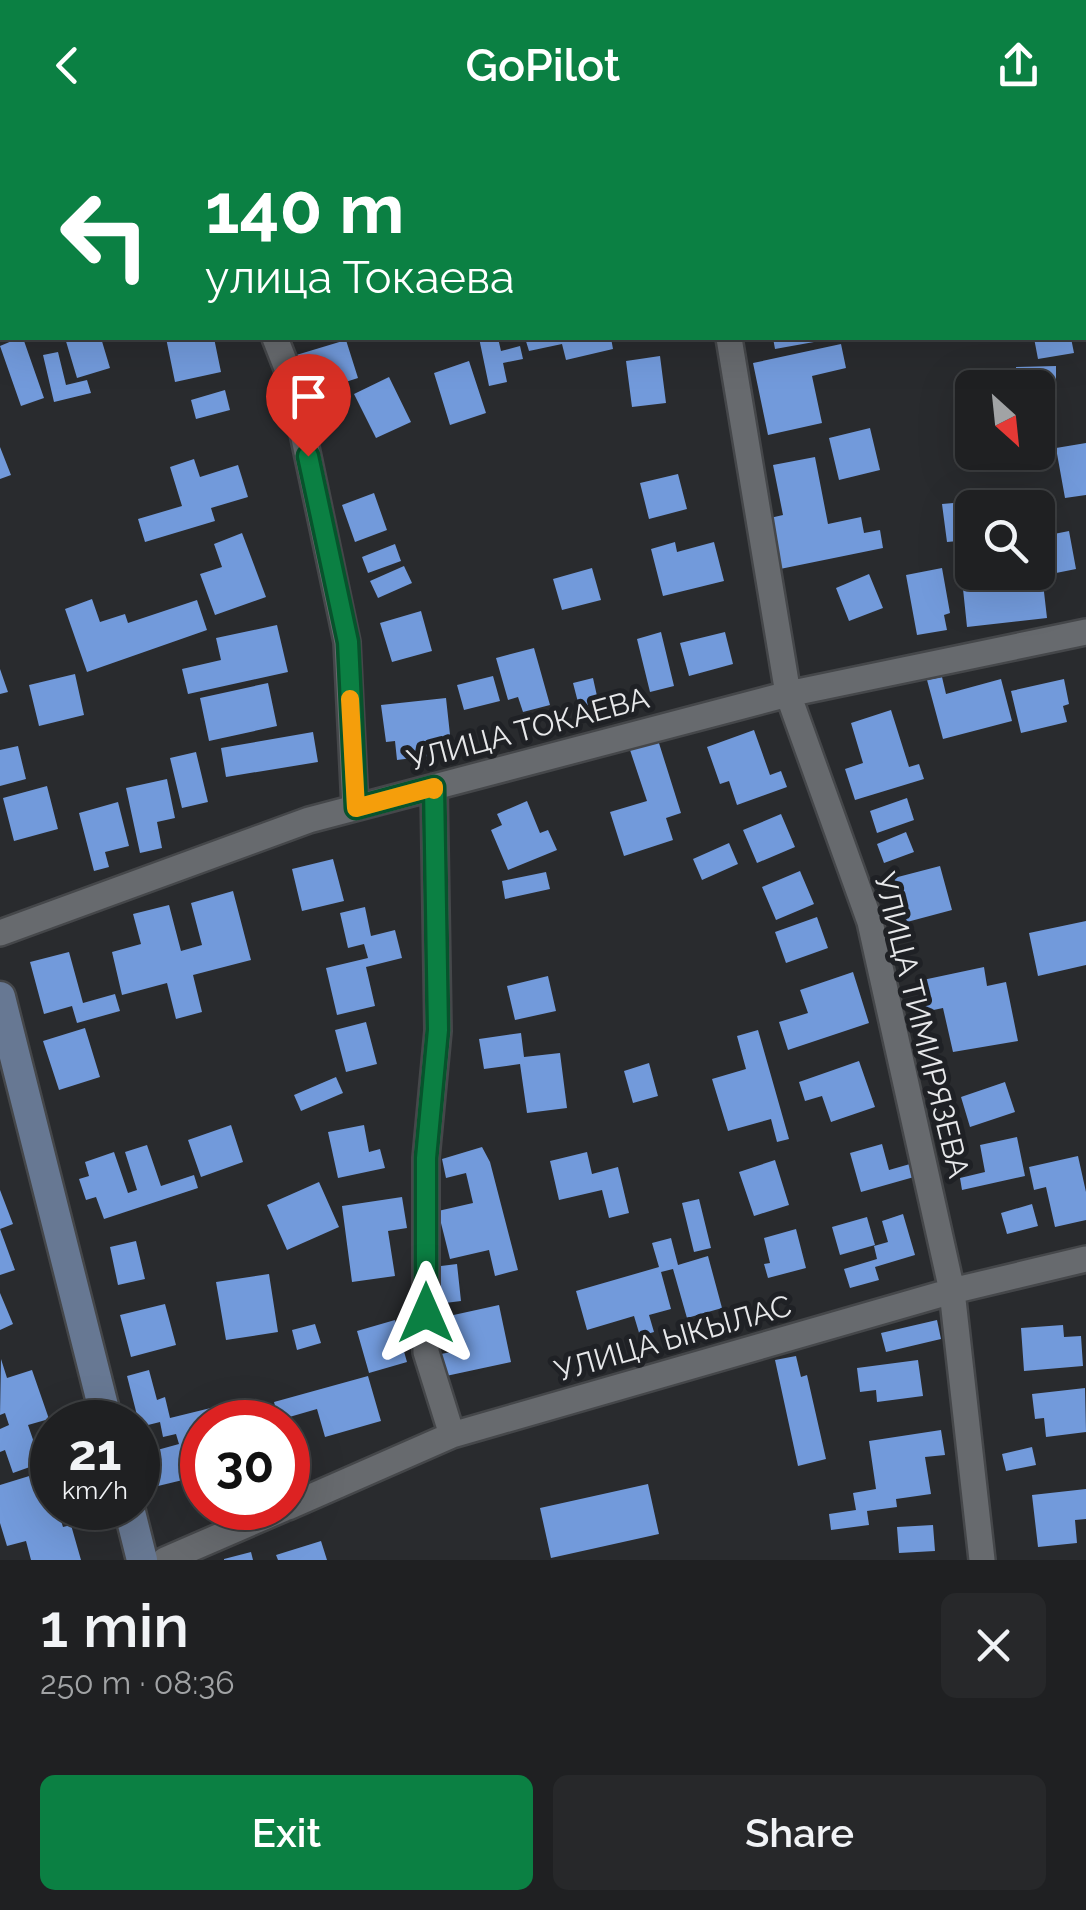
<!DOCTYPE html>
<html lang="en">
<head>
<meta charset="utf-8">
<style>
	:root { --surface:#1f2022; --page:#27282a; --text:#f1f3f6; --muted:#a1a3a5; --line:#3c3e40; --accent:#0b8043 }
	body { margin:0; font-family:Raleway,sans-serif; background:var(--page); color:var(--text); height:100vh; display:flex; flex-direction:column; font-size:38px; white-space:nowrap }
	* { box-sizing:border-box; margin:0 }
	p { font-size:32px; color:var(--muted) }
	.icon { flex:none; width:55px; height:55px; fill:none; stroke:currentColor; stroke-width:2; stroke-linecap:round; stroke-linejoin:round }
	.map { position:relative; height:1430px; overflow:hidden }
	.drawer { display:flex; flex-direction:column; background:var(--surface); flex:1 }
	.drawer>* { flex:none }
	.hud { position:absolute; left:0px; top:0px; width:1088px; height:210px; box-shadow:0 10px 40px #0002,0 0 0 2px var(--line); background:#0b8043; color:#fff; overflow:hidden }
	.needle { width:65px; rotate:153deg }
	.tools { position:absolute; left:955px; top:240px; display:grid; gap:20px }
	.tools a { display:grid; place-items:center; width:100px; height:100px; border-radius:15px; background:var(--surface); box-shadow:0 10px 40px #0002,0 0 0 2px var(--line); font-size:50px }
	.speed { position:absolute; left:30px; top:1270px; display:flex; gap:20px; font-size:50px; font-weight:700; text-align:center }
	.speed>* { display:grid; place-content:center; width:130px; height:130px; border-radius:50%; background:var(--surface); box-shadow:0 10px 40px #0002,0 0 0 2px var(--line); line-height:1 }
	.speed small { font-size:25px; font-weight:400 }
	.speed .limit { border:15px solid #d22; background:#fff; color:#111 }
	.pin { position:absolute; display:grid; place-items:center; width:85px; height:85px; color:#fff; margin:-102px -42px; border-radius:50% 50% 50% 0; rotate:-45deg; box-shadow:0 0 10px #0007 }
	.pin .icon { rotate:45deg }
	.me { position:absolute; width:110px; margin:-55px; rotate:0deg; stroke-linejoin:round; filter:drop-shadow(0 0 8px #0008) }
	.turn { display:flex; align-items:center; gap:35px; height:210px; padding:0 40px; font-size:45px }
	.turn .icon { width:130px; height:130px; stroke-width:2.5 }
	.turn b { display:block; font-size:70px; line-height:85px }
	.round { display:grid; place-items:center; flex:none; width:105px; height:105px; border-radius:15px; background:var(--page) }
	.head { display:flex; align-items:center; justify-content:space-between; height:170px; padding:0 40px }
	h1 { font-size:60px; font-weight:600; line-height:75px }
	.primary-button { display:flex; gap:20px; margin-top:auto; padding:20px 40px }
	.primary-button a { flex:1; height:115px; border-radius:15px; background:var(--accent); color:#fff; font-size:40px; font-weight:600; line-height:115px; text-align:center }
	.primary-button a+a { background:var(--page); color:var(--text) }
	header { display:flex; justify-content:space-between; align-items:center; height:130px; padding:0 40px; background:var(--accent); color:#fff; font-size:45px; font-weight:600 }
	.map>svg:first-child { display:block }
	.building { fill:#729adb }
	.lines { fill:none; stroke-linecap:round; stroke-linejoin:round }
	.street-casing { stroke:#45474a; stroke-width:30 }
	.secondary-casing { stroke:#45474a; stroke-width:35 }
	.street { stroke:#676a6e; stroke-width:25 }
	.secondary { stroke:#677893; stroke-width:30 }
	.route-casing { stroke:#07532c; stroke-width:25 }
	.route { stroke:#0b8043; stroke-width:18 }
	.slow { stroke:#f59e0b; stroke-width:18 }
	.labels { text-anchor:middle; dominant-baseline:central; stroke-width:10; stroke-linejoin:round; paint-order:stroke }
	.street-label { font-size:30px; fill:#e7e8ea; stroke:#1f2125 }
</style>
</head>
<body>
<header><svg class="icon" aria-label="back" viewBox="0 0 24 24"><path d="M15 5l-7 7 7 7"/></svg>GoPilot<svg class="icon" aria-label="share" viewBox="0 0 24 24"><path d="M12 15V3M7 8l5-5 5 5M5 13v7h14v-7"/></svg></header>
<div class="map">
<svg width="1086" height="1430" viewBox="0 0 1086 1430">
	<rect width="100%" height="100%" fill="#292b2e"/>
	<!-- building -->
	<path class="building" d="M19 208H23L44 268 21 276 0 216Z
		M65 208H101L110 238 77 248Z
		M166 208H214L221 242 175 252Z
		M479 208H498L501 221 520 216 523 229 503 233 507 252 489 256Z
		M525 208H611L613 219 566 230 562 214 529 221Z
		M773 208H814V212L775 219Z
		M1034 208H1071L1074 223 1038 229Z
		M346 210 358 248 305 265 293 226Z
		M841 214 846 238 812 246 822 293 768 305 753 233Z
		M58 222 66 255 87 250 91 263 54 272 43 225Z
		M660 226 666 273 632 277 626 231Z
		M469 231 486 283 450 295 434 243Z
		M1056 236V258H1046V285H1038V258H1017L1016 237Z
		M389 247 411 292 376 308 354 264Z
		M1005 252 1006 258H980V255Z
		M972 256V291L956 293 953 258Z
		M225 260 230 280 196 289 191 270Z
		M870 298 880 340 839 350 829 308Z
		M1086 313V365L1065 368 1056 318Z
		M0 317 11 345 0 349Z
		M815 327 828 394 861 387 864 403 880 400 883 418 780 439 770 388 783 385 773 335Z
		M194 329 200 347 238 335 248 367 211 378 215 391 145 412 138 389 182 376 170 337Z
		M678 344 687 379 649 389 640 353Z
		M374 363 387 400 355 412 342 375Z
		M965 372 968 408 972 407V442H1038L1040 427 1047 488 967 497 958 411 947 412 942 374Z
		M1069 401 1076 439 1056 443 1049 405Z
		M242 403 266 467 215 485 200 444 222 437 214 414Z
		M675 412 677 422 714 412 724 451 663 466 651 419Z
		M395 414 401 431 368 443 362 427Z
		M404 436 412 453 378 468 370 451Z
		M592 438 601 470 562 480 553 449Z
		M942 438 950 483 944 485 947 500 917 505 906 445Z
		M869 444 883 478 849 491 836 458Z
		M92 469 100 492 125 484 128 493 197 470 207 500 87 542 65 479Z
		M421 481 432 521 392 532 380 493Z
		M277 495 288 542 188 564 182 539 221 530 216 508Z
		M661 502 674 556 650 562 637 509Z
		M725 502 733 534 689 546 680 513Z
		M534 518 550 575 523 582 518 567 508 570 496 528Z
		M0 539 8 562 0 564Z
		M75 544 84 585 39 596 29 555Z
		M493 546 500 571 464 580 457 555Z
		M942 547 946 564 1001 549 1012 591 943 609 927 550Z
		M593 548 599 575 580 580 573 553Z
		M1064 549 1069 574 1063 576 1067 592 1021 603 1011 561Z
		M268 553 277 596 209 611 200 568Z
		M446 568 452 623 397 630 395 611 386 612 381 575Z
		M891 580 909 637 919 634 924 649 855 670 845 639 863 633 851 593Z
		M754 600 770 645 781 641 787 657 737 675 729 651 720 654 707 617Z
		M313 602 318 632 226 647 221 618Z
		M658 610 681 683 666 688 673 710 624 726 610 682 647 671 630 620Z
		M18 616 26 649 0 656V620Z
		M196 622 208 672 182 678 170 628Z
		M167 649 175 688 157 692 162 718 140 723 126 658Z
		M47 656 58 699 14 711 3 668Z
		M907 668 914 690 877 703 870 681Z
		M527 671 540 703 548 700 557 720 508 740 491 700 502 695 497 684Z
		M118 672 129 716 105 722 109 737 94 741 79 683Z
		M781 684 795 717 757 733 743 700Z
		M906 702 914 722 884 733 877 714Z
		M729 713 738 734 702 750 693 729Z
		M333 729 344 771 302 781 292 739Z
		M940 736 952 780 907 792 894 748Z
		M800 741 814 774 776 790 762 757Z
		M546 742 550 759 505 769 502 751Z
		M233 761 251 830 193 845 202 882 176 889 167 853 122 865 112 822 141 814 133 784 169 775 181 821 202 815 191 773Z
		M365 777 371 806 395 800 402 828 366 837 375 876 337 885 326 838 368 828 364 814 348 818 340 783Z
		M817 787 828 818 786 833 775 802Z
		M1086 791V835L1038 846 1029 803Z
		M69 822 83 873 115 864 120 881 77 893 72 876 44 884 30 832Z
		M984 837 987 856 1006 852 1018 911 953 922 943 878 924 882 918 851Z
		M853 842 869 893 788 920 779 892 808 883 800 860Z
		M548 846 556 881 515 890 507 856Z
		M366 892 377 934 346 942 335 900Z
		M85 898 100 947 59 960 43 911Z
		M758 900 789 1009 777 1012 771 989 728 1001 712 949 746 939 737 906Z
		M521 903 524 927 560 923 567 978 527 983 520 934 484 939 479 909Z
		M859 931 875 977 831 992 822 966 805 971 799 952Z
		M649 933 658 966 633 973 624 941Z
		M336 947 343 963 301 981 294 965Z
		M1005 952 1015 982 970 997 961 967Z
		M231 995 243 1032 201 1047 188 1010Z
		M364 995 369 1022 380 1019 385 1038 338 1048 328 1002Z
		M1017 1007 1025 1046 962 1060 960 1048 985 1042 980 1015Z
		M882 1014 889 1040 910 1034 914 1047 861 1062 850 1023Z
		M147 1015 161 1056 194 1045 198 1058 104 1089 96 1067 86 1070 79 1049 89 1046 85 1032 114 1022 128 1063 137 1060 125 1022Z
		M482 1017 490 1032 518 1140 495 1146 489 1120 450 1129 438 1081 473 1073 466 1043 446 1048 442 1029Z
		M587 1022 592 1044 618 1037 629 1083 609 1088 602 1060 559 1070 550 1031Z
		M1078 1026 1086 1062V1090L1055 1097 1046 1057 1034 1060 1029 1037Z
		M775 1030 789 1075 754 1086 739 1042Z
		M319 1052 339 1097 287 1120 267 1075Z
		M0 1060 13 1094 0 1099Z
		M402 1067 407 1098 388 1101 395 1146 352 1152 342 1076Z
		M699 1069 711 1118 694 1122 682 1073Z
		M1032 1074 1038 1096 1007 1104 1001 1083Z
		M903 1084 915 1125 875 1137 879 1150 850 1158 844 1139 877 1129 874 1116 888 1112 882 1091Z
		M867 1087 875 1115 840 1125 832 1097Z
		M0 1099 15 1140 0 1145Z
		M796 1099 806 1138 768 1148 764 1134 770 1133 764 1108Z
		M671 1108 678 1135 708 1126 722 1178 687 1188 673 1139 661 1142 671 1179 649 1185 654 1202 640 1206 634 1186 587 1200 576 1161 659 1137 652 1113Z
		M136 1111 145 1149 118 1155 110 1117Z
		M457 1134 461 1171 437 1174 433 1137Z
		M269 1144 278 1202 226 1210 216 1152Z
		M0 1163 13 1194 0 1200Z
		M165 1174 176 1215 131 1227 120 1185Z
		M499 1175 511 1232 446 1246 441 1224 456 1221 449 1186Z
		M395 1190 407 1232 369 1243 357 1201Z
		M937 1190 941 1209 886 1222 881 1203Z
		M315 1194 321 1213 297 1220 292 1200Z
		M1063 1195 1064 1207 1081 1206 1083 1236 1024 1241 1021 1198Z
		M796 1226 801 1247 807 1245 826 1329 798 1336 775 1230Z
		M1 1229 7 1248 32 1240 49 1289 28 1295 41 1333 13 1343 5 1320 0 1322V1299L9 1295 5 1283 0 1285Z
		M918 1230 923 1266 877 1272 876 1260 860 1262 857 1238Z
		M149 1240 157 1270 165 1267 170 1288 227 1274 231 1292H202V1311L183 1316 191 1348 158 1356 150 1322 179 1314 176 1304 163 1307 160 1292 140 1297 127 1246Z
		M368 1246 381 1291 325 1307 317 1279 279 1290 274 1272Z
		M1085 1258 1086 1302 1046 1307 1044 1288 1035 1289 1032 1264Z
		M941 1300 945 1325 925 1327 931 1364 896 1369 897 1377 867 1381 869 1395 831 1400 829 1384 856 1380 853 1363 876 1359 869 1311Z
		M1032 1317 1036 1335 1006 1341 1002 1324Z
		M52 1339V1378H57L63 1397 71 1395 81 1430H31L26 1411 7 1416 0 1393V1355Z
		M648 1354 659 1404 551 1428 540 1378Z
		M1086 1359V1389L1075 1390 1077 1413 1038 1417 1032 1365Z
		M933 1395 935 1421 899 1423 897 1397Z
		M321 1411 327 1430H278L276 1425Z
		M251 1422 253 1430H224V1429Z"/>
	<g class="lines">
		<defs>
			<path id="street" d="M190 0 191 2
				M694 0 695 2
				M1080 0 1081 2
				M485 2 492 0
				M1085 28 1086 34
				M0 193 2 192
				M275 208 292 251 347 512 355 678
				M729 208 788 564 870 792 952 1161 982 1430
				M434 657 438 901 426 1028V1222L452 1305
				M0 803 309 690 788 564 1086 502
				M288 1377 452 1305 952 1161 1086 1129
				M165 1430 285 1378"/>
			<path id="secondary" d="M0 867 107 1292
				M129 1378 142 1430"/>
		</defs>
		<!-- street casing -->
		<use href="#street" class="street-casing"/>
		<!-- secondary casing -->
		<use href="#secondary" class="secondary-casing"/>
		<!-- street -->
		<use href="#street" class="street"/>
		<!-- secondary -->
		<use href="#secondary" class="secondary"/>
	</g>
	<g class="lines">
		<defs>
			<path id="route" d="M308 326 348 512 356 678 434 657 438 900 426 1028V1183"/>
		</defs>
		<!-- route casing -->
		<use href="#route" class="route-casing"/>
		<!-- route -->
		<use href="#route" class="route"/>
		<!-- slow -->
		<path class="slow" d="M350 569 356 678 434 657V660"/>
	</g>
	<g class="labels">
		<!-- street labels -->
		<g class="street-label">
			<text transform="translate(528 599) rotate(-15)">УЛИЦА ТОКАЕВА</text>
			<text transform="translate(922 895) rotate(76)">УЛИЦА ТИМИРЯЗЕВА</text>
			<text transform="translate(673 1208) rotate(-16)">УЛИЦА ЫКЫЛАС</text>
		</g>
	</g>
</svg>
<div class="tools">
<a><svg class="needle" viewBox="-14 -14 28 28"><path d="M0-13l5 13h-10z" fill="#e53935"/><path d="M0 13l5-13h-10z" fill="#a1a3a5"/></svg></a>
<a><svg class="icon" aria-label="search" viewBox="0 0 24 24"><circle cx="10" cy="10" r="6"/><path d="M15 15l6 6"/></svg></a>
</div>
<div class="speed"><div>21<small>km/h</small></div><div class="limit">30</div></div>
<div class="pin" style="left:308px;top:326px;background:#d93025"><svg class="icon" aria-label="arrive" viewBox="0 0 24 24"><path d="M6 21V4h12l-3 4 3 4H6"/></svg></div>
<svg class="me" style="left:426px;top:1183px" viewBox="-20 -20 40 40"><path d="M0-17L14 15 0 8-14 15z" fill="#0b8043" stroke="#fff" stroke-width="4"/></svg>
<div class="hud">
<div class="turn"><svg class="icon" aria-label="left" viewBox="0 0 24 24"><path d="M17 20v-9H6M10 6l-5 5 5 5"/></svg><div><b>140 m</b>улица Токаева</div></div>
</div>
</div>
<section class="drawer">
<div class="head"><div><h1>1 min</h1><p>250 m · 08:36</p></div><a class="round"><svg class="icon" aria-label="close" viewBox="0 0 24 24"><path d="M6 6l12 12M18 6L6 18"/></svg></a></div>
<div class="primary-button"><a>Exit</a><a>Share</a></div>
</section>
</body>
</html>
